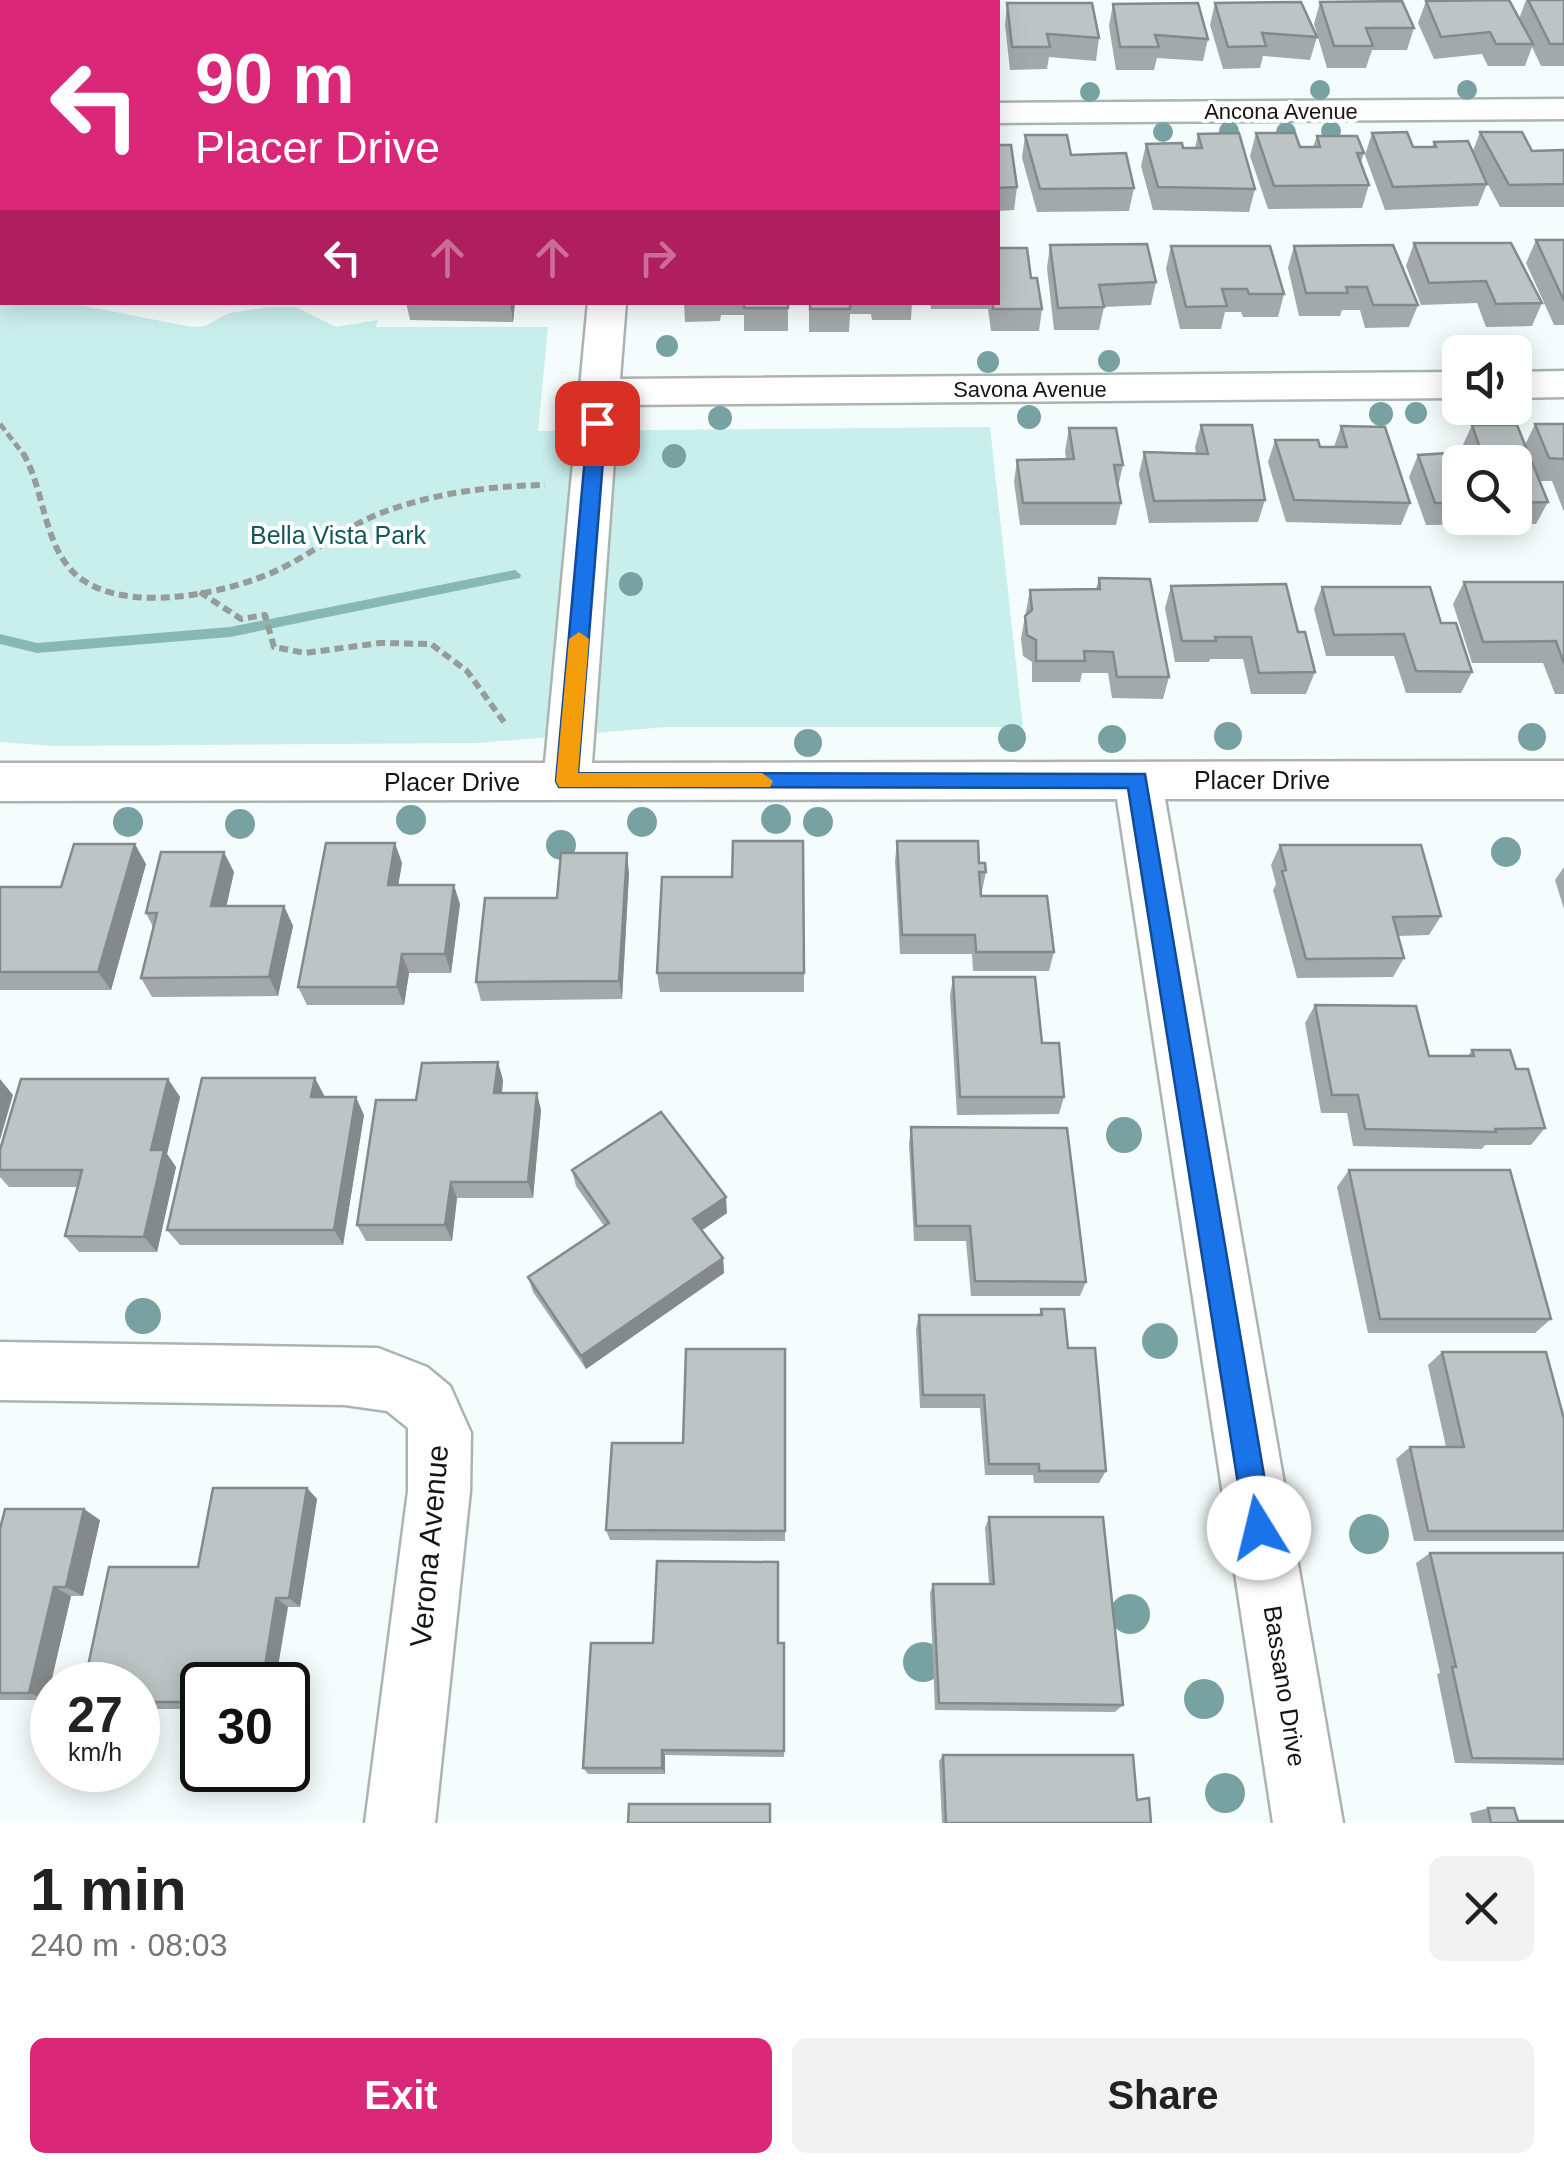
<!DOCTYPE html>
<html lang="en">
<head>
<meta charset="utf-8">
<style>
	:root { --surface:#fff; --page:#f2f2f2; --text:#222; --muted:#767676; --accent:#db2777 }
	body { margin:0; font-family:Arial,sans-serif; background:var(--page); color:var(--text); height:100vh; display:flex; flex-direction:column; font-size:38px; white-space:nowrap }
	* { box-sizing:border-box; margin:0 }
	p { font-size:32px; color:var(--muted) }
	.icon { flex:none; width:55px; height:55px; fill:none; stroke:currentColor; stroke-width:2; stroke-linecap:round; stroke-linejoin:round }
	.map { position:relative; height:1823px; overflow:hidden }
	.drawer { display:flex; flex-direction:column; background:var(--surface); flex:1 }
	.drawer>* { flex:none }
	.top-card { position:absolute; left:0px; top:0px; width:1000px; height:305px; box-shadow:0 5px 25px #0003; background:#db2777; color:#fff; overflow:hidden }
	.fabs { position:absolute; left:1442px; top:335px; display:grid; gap:20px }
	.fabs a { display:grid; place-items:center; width:90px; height:90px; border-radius:15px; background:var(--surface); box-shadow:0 5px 25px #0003; font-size:50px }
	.speed { position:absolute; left:30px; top:1662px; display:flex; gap:20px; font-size:50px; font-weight:700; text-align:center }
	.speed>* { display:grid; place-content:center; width:130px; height:130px; border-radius:50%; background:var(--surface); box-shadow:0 5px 25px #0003; line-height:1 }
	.speed small { font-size:25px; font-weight:400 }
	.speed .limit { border:5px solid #111; border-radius:15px; background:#fff; color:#111 }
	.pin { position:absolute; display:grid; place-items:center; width:85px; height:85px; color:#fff; margin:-42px; border-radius:20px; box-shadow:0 5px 15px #0006 }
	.me { position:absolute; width:110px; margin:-55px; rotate:351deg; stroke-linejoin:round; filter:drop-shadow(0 0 8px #0008) }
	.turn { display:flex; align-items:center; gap:35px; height:210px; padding:0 30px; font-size:45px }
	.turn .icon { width:130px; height:130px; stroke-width:2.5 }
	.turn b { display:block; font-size:70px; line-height:85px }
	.lanes { display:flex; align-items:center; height:95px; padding:0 30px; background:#0003; justify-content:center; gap:50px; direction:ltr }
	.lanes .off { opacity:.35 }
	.round { display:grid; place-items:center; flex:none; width:105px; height:105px; border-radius:15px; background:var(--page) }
	.summary { display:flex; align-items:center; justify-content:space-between; height:170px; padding:0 30px }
	h1 { font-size:60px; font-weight:700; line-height:75px }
	.button { display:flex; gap:20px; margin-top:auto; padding:20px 30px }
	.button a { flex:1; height:115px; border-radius:15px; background:var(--accent); color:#fff; font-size:40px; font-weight:700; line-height:115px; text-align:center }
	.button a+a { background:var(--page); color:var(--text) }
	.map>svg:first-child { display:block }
	.green { fill:#c9efed }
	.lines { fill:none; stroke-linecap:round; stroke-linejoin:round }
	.stream { fill:#87b8b6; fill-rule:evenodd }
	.street-casing { stroke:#acb3b3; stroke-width:5 }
	.path-far1 { stroke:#969b9b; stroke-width:5; stroke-dasharray:8 4; stroke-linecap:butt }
	.path { stroke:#969b9b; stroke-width:6; stroke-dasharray:9 5; stroke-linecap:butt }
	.street { fill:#fff; fill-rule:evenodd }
	.tree { fill:#78a2a1 }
	.wall { fill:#a3a9a9; fill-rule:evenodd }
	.shaded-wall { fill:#848989 }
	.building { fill:#bdc4c4; stroke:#848989; stroke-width:2.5 }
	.route { fill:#1a73e8; stroke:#114b97; stroke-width:2.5 }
	.slow { fill:#f59e0b }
	.labels { text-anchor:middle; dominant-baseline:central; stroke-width:8; stroke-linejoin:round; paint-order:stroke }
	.far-street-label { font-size:22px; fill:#141616; stroke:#fff }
	.park-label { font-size:25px; fill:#115856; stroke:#fff }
	.street-label { font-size:25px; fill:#141616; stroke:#fff }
	.near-street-label { font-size:30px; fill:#141616; stroke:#fff }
</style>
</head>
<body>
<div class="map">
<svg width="1564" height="1823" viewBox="0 0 1564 1823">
	<rect width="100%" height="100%" fill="#f5fcfc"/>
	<!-- green -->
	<path class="green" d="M0 285 2 302 69 303 192 327 205 326 229 313 270 307H296L336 327 378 320 376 327H548L538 431 990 427 1023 727H666L477 743 55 746 0 742Z"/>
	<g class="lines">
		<!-- stream -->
		<path class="stream" d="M515 570 521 575 520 578 230 637 37 653 0 644V634L37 643 230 627Z"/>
		<defs>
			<path id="street" d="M615 0H645V2H615Z
				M1564 99V119L998 123V103Z
				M0 128H2V148H0Z
				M588 302H626L620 379 1460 372V398L618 405 592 763 1564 761V799H1165L1343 1823H1273L1117 799 0 801V763H545Z
				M1564 371V397L1515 398V372Z
				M0 1342 378 1348 427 1367 450 1386 471 1433 470 1491 435 1823H365L408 1491V1428L387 1411 345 1405 0 1400Z"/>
		</defs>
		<!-- street casing -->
		<use href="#street" class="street-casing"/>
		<!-- path-far1 -->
		<path class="path-far1" d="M221 2 229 0
			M0 424 24 455"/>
		<!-- path -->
		<path class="path" d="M23 453C44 489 43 540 72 571 117 618 230 594 282 568 316 551 345 527 381 513 434 493 489 486 545 485
			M200 592 241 619 265 615 274 647 305 653 380 643 431 644 467 671 504 722"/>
		<!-- street -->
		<use href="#street" class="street"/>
	</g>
	<!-- trees -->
	<g class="tree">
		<circle cx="1320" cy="90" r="10"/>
		<circle cx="1467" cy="90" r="10"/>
		<circle cx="1090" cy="92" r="10"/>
		<circle cx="1229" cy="131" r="10"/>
		<circle cx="1331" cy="131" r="10"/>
		<circle cx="1163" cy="132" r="10"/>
		<circle cx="1286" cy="132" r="10"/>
		<circle cx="667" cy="346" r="11"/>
		<circle cx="1109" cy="361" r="11"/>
		<circle cx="988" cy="362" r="11"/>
		<circle cx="1381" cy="414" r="12"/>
		<circle cx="1416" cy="413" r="11"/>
		<circle cx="1029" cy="417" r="12"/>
		<circle cx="720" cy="418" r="12"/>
		<circle cx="674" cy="456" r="12"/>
		<circle cx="631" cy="584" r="12"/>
		<circle cx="1228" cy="736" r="14"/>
		<circle cx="1532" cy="737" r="14"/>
		<circle cx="1012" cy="738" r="14"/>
		<circle cx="1112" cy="739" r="14"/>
		<circle cx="808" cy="743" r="14"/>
		<circle cx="776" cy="819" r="15"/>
		<circle cx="411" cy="820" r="15"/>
		<circle cx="128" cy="822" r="15"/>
		<circle cx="642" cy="822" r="15"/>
		<circle cx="818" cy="822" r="15"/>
		<circle cx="240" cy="824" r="15"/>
		<circle cx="561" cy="845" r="15"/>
		<circle cx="1506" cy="852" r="15"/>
		<circle cx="1124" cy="1135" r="18"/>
		<circle cx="143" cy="1316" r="18"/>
		<circle cx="1160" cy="1341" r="18"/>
		<circle cx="1369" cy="1534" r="20"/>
		<circle cx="1130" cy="1614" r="20"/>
		<circle cx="923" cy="1662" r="20"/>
		<circle cx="1204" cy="1699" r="20"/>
		<circle cx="1225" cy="1793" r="20"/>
	</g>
	<!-- wall -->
	<path class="wall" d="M1526 0H1564V66H1541L1532 47 1525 66H1488L1482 54 1434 59 1418 23 1426 1 1519 19Z
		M1320 2 1414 28 1407 50H1372L1366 68H1327L1314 24Z
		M1007 3 1099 38 1096 61 1049 57 1047 69 1010 70 1005 25Z
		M1215 3 1317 37 1310 60 1263 56 1260 68 1223 69 1210 25Z
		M1113 4 1208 39 1203 61 1157 58 1154 70H1116L1109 26Z
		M1480 132 1532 151 1564 150V207H1500L1483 175 1487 184 1478 206 1385 210 1365 155 1372 133 1413 147H1432L1434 142 1473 151Z
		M1256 133 1300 147H1313L1317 136 1364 153 1361 162 1369 185 1362 208 1268 209 1250 156Z
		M1198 134 1255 189 1249 212 1153 210 1141 166 1146 144 1195 148Z
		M1025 135 1071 155 1134 188 1129 211 1037 212 1022 158Z
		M998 145 1017 187 1014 210 998 211Z
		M0 178H2V257H0Z
		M1536 240H1564V325H1554L1526 263Z
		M1414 243 1542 303 1532 326 1486 327 1477 303 1421 305 1406 266Z
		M1050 245 1156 282 1151 305 1104 307 1099 330H1054L1047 268Z
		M1171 246 1284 294 1278 317H1243L1241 312H1225L1221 329H1180L1166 269Z
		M1294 246 1418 305 1409 327 1365 328 1360 310H1342L1340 316H1299L1288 268Z
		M1031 278 1042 309 1039 331H991L988 309H931L930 302H998Z
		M406 302H515L513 322 410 320Z
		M684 302H788V331H744V315H721L720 321 685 322Z
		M809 302H912L911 320H872L871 314H850L849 332H809Z
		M1535 424H1564V512L1552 481H1539L1548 502 1536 524 1426 525 1409 477 1418 455 1463 452 1462 447 1472 425 1525 445ZM1460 462H1515V518H1460Z
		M1201 425 1265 500 1258 522 1149 523 1139 474 1144 452 1196 454 1195 447Z
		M1341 426 1410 503 1401 525 1286 522 1268 462 1275 440 1320 447H1334Z
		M1069 428 1123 465 1118 487 1121 503 1116 525H1020L1014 482 1017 460 1066 459 1065 451Z
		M1099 578 1169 677 1163 699 1112 698 1108 673H1082L1080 682H1032V662L1023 656 1021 638 1030 590 1096 589Z
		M1464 582H1564V694H1555L1543 663H1472L1453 604Z
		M1171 586 1298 632 1315 672 1306 694H1251L1243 659H1210L1209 662H1175L1165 608Z
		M1322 587 1472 672 1461 693H1406L1394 656H1326L1314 609Z
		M897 841 979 863 986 872 981 896 1054 952 1049 971H973L972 954H900L895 861Z
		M1280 845 1441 916 1429 935 1398 936 1404 958 1393 977 1297 978 1273 890 1276 884 1271 865Z
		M402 863 398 885 460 904 451 973H409L404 1005H307L298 987Z
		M146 864 111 990H0V887H61Z
		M1564 867V909L1555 880Z
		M234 872 226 906H284L293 926 278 996 152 997 141 978 153 927 146 913Z
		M629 873 622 999 481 1001 476 982 557 898Z
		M657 973H804V992H660Z
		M953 977 1042 1043 1064 1097 1059 1114 957 1115 950 996Z
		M1315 1005 1429 1056H1468L1472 1050 1516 1069 1545 1128 1531 1145H1485L1482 1149 1353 1146 1347 1113H1321L1305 1023Z
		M168 1079 180 1097 167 1154 176 1167 157 1252H79L65 1236 78 1187H9L0 1177V1150Z
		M503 1080 502 1093 541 1110 533 1198H457L452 1241H366L357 1225 416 1100Z
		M324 1095 323 1097 364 1115 343 1245H180L167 1230Z
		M911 1127 1086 1282 1080 1296H971L966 1241H914L909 1144Z
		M572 1170 727 1213 702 1230 723 1258 724 1273 586 1369 533 1292 528 1277 604 1226 576 1186Z
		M1349 1170 1551 1319 1535 1333H1368L1337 1187Z
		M1041 1309 1068 1348 1106 1471 1099 1483H1034L1033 1475H985L980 1408H920L916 1329 919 1315H1039Z
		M785 1349V1541L610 1540 606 1530 683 1443Z
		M1442 1352 1564 1419V1541H1414L1396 1459 1410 1447H1446L1428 1365Z
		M307 1488 317 1499 300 1607H288L202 1685V1709H138V1685L198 1567Z
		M989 1517 1123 1705 1115 1712 935 1710 930 1593 933 1584H989L985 1528Z
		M100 1520 83 1596H71L47 1700H0V1529Z
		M1430 1553H1564V1765L1455 1763 1437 1674 1440 1673 1416 1563Z
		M778 1643H784V1757L665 1755V1774H588L583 1768Z
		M943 1755 1137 1800 1151 1823H942L939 1761Z
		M1488 1808 1518 1821 1564 1823H1472L1470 1813Z"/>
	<!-- shaded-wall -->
	<path class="shaded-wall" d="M0 24 2 30V54L0 59Z
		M510 302H515L513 322Z
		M395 843 402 863 395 904 388 885Z
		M135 844 146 864 111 990 98 972Z
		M224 852 234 872 222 926 211 906Z
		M627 853 629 873 622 999 619 981Z
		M454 885 460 904 451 973 445 954Z
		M284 906 293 926 278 996 269 977Z
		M402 954 409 973 404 1005 397 987Z
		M498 1062 503 1080 500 1110 494 1093Z
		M315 1078 324 1095 320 1115 311 1097Z
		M0 1079 13 1095 0 1140Z
		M168 1079 180 1097 167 1154 176 1167 157 1252 144 1237 151 1150Z
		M537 1093 541 1110 533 1198 528 1182Z
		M356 1097 364 1115 343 1245 334 1230Z
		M451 1182 457 1198 452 1241 445 1225Z
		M726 1197 727 1213 695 1235 693 1219Z
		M723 1258 724 1273 586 1369 581 1356Z
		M307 1488 317 1499 300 1607 289 1598Z
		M84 1509 100 1520 83 1596 66 1587Z
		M54 1587 71 1596 47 1700 29 1693Z
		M276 1598 288 1607 275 1685H262Z
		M662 1750 665 1755V1774L662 1768Z"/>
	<!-- building -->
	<path class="building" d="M467 0H528V2H467Z
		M1509 0 1533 44H1496L1490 32 1441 37 1426 1Z
		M1528 0H1564V44H1550Z
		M1402 1 1414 28H1366L1373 46H1334L1320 2Z
		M1301 2 1317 37 1262 33 1266 46 1228 47 1215 3Z
		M1007 3H1092L1099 38 1047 34 1050 47H1012Z
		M1198 3 1208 39 1155 35 1159 47H1120L1113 4Z
		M1407 132 1413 147H1436L1434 142 1468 141 1487 184 1393 187 1372 133Z
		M1480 132H1522L1532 151 1564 150V184L1509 185Z
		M1239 133 1255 189 1158 187 1146 144 1182 143 1183 148H1202L1198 134Z
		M1256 133H1295L1300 147H1320L1317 136H1357L1364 153H1357L1369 185 1274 186Z
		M1025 135H1067L1071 155 1126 153 1134 188 1040 189Z
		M998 145H1011L1017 187 998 188Z
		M0 178H2V234H0Z
		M1536 240H1564V301Z
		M1414 243H1511L1542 303 1496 304 1486 281 1429 283Z
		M1147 244 1156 282 1099 285 1104 307 1058 308 1050 245Z
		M1393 245 1418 305H1373L1367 287H1346L1348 293H1306L1294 246Z
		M1171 246H1270L1284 294H1249L1247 289H1222L1227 306 1186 307Z
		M998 248H1027L1031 278H1037L1042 309H993V302H998Z
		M744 302H788V308H744Z
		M810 302H850V309H810Z
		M1535 424H1564V460L1563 459 1549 458Z
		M1201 425H1252L1265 500 1154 501 1144 452 1208 454Z
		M1472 425H1517L1548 502 1515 503V462H1460V503H1435L1418 455 1481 451Z
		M1341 426 1385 427 1410 503 1294 500 1275 440H1318L1320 447H1347Z
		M1069 428H1116L1123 465H1114L1121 503H1023L1017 460 1074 459Z
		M1099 578 1150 579 1169 677H1117L1113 652 1084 651 1085 661H1036V640L1027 635 1025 616 1032 610 1030 590 1100 589Z
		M1464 582H1564V664L1556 641 1483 642Z
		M1286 584 1298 632H1305L1315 672 1259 673 1251 637H1215L1216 641H1182L1171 586Z
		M1322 587H1430L1441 623H1456L1472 672 1416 671 1404 634 1334 635Z
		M733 841H803L804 973H657L662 877H732Z
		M897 841H978L979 863H985L986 872H979L981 896H1047L1054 952H976L975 935H902Z
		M326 843H395L388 885H454L445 954H402L397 987H298Z
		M74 844H135L98 972H0V887H61Z
		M1280 845H1421L1441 916 1393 917 1404 958 1306 959 1282 871 1286 870Z
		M161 852H224L211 906H284L269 977 141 978 157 913H146Z
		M561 853H627L619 981 476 982 485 898H557Z
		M953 977H1035L1042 1043H1059L1064 1097H960Z
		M1315 1005 1416 1006 1429 1056H1474L1472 1050H1510L1516 1069H1528L1545 1128 1495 1129 1496 1132 1365 1129 1358 1095H1332Z
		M498 1062 494 1093H537L528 1182H451L445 1225H357L376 1100H416L422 1063Z
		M202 1078H315L311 1097H356L334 1230H167Z
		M21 1079H168L151 1150H164L144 1237 65 1236 82 1170H0V1150Z
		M661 1112 726 1197 693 1219 723 1258 581 1356 528 1277 609 1223 572 1170Z
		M911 1127 1067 1128 1086 1282 975 1281 970 1226H916Z
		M1349 1170H1510L1551 1319H1380Z
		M1041 1309H1064L1068 1348H1095L1106 1471H1039V1464H989L984 1395H923L919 1315H1042Z
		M686 1349H785V1531L606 1530 612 1443H683Z
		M1442 1352H1546L1564 1419V1531H1428L1410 1447H1464Z
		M213 1488H307L289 1598H276L262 1685H202V1702H138V1685H84L109 1567H198Z
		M5 1509H84L66 1587H54L29 1693H0V1529Z
		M989 1517H1103L1123 1705 939 1703 933 1584H994Z
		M1430 1553H1564V1759L1472 1758 1452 1667H1456Z
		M657 1561 778 1562V1643H784V1751L662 1750V1768H583L591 1643H653Z
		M943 1755H1133L1137 1800 1149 1798 1151 1823H946Z
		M629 1804H770V1823H628Z
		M1488 1808H1514L1518 1821H1564V1823H1491Z"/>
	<!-- route -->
	<path class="route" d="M597 417 606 423 578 773 1145 774 1273 1528 1269 1538 1259 1542 1249 1538 1245 1528 1128 788 559 787 556 781 588 423Z"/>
	<!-- slow -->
	<path class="slow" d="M579 632 589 639 578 773H762L773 781 770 787H559L556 781 569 639Z"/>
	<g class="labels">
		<!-- far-street labels -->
		<g class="far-street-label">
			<text x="1281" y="111">Ancona Avenue</text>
			<text x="1030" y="389">Savona Avenue</text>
		</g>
		<!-- park labels -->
		<g class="park-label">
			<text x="338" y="535">Bella Vista Park</text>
		</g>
		<!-- street labels -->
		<g class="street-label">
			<text x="1262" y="780">Placer Drive</text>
			<text x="452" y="782">Placer Drive</text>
			<text transform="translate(1285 1686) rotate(81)">Bassano Drive</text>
		</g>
		<!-- near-street labels -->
		<g class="near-street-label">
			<text transform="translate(429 1546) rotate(-85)">Verona Avenue</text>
		</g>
	</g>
</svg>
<div class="fabs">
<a><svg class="icon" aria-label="sound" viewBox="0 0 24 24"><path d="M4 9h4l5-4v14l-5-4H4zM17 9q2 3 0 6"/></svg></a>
<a><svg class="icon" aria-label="search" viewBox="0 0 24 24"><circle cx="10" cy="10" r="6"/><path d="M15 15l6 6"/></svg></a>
</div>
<div class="speed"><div>27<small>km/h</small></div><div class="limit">30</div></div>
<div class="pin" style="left:597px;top:423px;background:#d93025"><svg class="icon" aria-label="arrive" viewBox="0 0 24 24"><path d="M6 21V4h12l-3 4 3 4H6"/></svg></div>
<svg class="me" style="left:1259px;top:1528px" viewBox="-20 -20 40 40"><circle r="19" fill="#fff"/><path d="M0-13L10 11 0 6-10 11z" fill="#1a73e8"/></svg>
<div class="top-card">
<div class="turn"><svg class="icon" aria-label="left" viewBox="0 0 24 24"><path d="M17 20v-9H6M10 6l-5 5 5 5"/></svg><div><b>90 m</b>Placer Drive</div></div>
<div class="lanes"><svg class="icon" aria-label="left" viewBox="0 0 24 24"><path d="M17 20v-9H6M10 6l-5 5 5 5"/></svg><svg class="icon off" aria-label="ahead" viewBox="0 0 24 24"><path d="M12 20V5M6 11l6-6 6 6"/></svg><svg class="icon off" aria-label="ahead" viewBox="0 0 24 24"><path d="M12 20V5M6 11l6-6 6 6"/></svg><svg class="icon off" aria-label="right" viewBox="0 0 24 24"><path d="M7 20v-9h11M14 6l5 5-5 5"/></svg></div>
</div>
</div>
<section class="drawer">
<div class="summary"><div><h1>1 min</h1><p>240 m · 08:03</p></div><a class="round"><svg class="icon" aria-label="close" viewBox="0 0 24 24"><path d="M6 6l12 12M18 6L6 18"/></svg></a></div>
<div class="button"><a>Exit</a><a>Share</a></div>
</section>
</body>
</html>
